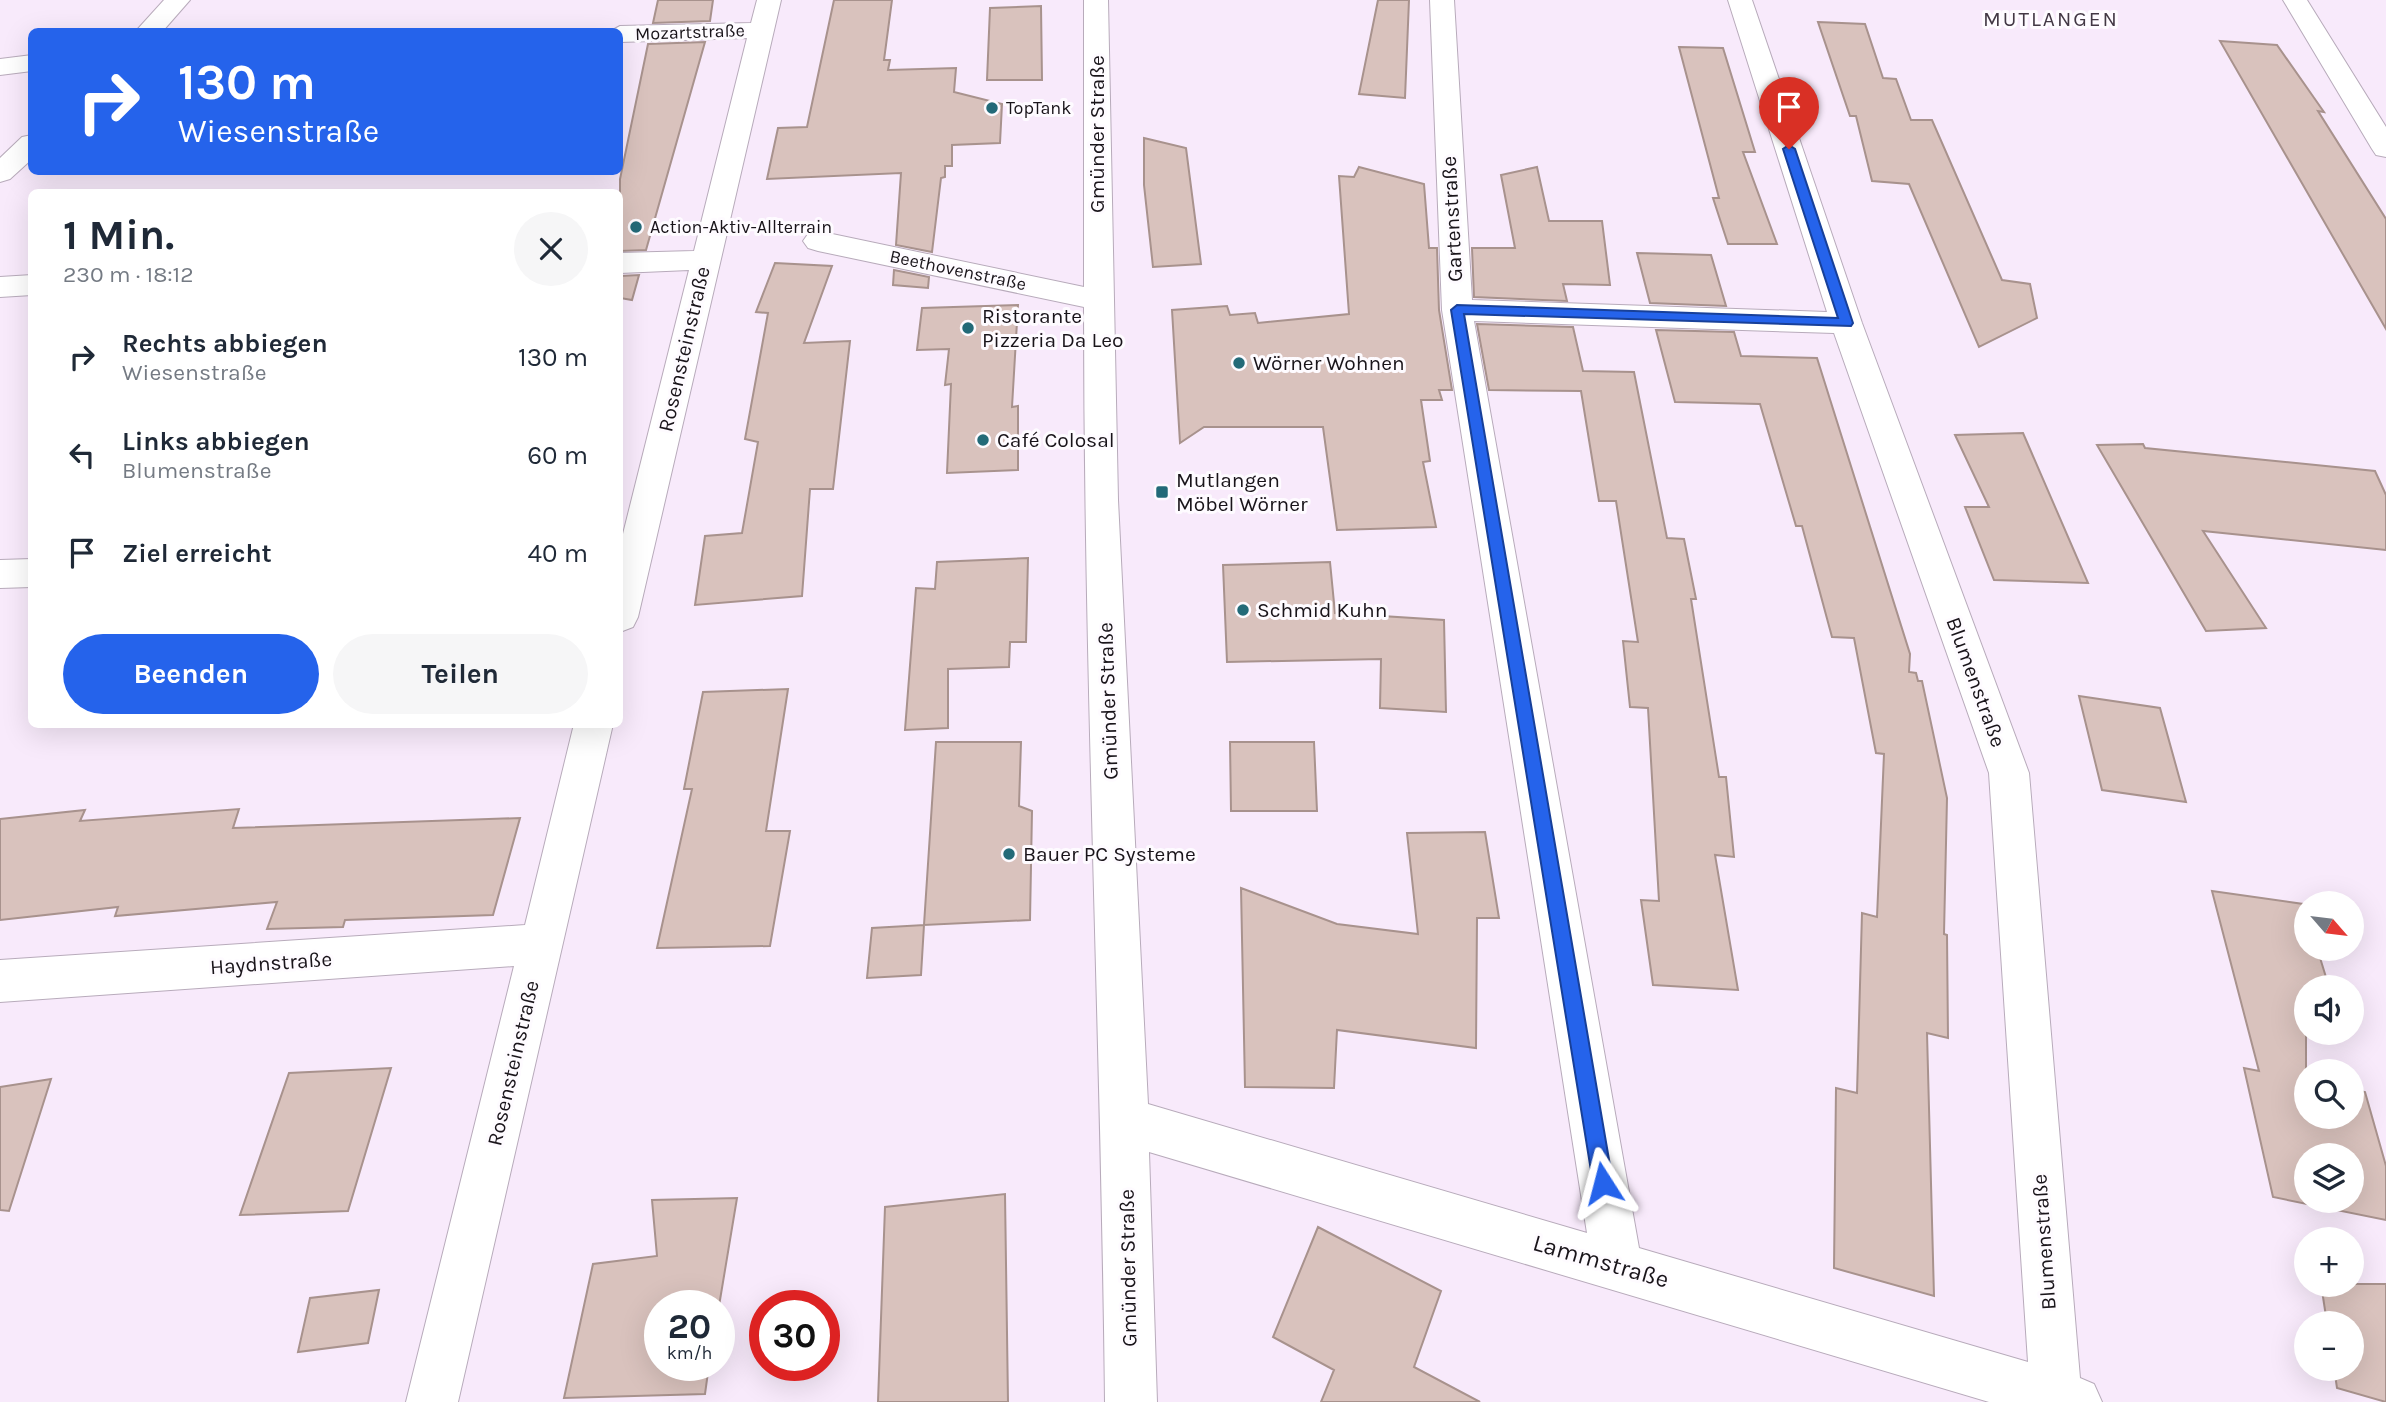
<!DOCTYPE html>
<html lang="de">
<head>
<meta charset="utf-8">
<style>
	:root { --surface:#fff; --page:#f6f6f7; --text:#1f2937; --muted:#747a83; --accent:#2563eb }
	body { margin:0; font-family:Karla,sans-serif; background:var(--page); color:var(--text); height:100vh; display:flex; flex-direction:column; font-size:26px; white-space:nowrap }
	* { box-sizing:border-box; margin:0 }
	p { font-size:23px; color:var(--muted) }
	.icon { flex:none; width:38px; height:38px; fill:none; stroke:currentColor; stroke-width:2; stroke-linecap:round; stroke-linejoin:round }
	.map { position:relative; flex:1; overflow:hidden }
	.side { position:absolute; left:28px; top:189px; width:595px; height:539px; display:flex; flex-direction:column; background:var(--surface); border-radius:10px; box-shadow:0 7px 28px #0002 }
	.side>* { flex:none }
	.banner { position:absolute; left:28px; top:28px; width:595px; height:147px; border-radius:10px; box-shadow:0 7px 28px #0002; background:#2563eb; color:#fff; overflow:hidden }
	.needle { width:46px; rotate:118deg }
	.controls { position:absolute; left:2294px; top:891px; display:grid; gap:14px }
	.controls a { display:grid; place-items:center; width:70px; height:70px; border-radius:50%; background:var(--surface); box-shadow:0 7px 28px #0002; font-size:35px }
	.speed { position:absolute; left:644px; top:1290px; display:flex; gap:14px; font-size:35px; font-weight:700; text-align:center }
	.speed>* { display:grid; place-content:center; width:91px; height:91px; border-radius:50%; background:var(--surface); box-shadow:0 7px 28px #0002; line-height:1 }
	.speed small { font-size:18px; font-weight:400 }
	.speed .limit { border:10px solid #d22; background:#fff; color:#111 }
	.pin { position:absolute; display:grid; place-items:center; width:60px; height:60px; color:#fff; margin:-72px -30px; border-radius:50% 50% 50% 0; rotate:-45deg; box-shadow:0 0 7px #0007 }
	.pin .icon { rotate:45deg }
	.me { position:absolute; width:77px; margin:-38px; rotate:351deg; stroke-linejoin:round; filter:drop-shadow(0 0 5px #0008) }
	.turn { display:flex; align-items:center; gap:24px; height:147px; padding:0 35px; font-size:32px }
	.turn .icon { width:91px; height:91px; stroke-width:2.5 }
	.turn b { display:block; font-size:49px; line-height:60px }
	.round { display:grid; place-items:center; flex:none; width:74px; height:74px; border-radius:37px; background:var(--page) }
	.summary { display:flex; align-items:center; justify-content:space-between; height:119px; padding:0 35px }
	h1 { font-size:42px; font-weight:700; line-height:52px }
	.primary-button { display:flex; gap:14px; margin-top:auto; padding:14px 35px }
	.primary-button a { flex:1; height:80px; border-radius:42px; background:var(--accent); color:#fff; font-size:28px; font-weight:700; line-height:80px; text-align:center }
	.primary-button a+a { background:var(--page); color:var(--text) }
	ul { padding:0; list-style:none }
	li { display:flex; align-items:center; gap:21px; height:98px; padding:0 35px }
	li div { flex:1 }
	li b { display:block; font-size:26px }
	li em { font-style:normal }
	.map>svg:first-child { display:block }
	.building { fill:#d9c2bd; stroke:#a8928d; stroke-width:2; fill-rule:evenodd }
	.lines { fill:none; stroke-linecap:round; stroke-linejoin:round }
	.minor-casing { stroke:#b8abbb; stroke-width:2 }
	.path { stroke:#b2a7b5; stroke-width:3.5; stroke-dasharray:2.5 2.5; stroke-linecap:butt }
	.minor { fill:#fff; fill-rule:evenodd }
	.route { fill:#2563eb; stroke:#184099; stroke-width:2 }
	.poi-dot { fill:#236a78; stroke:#fefbff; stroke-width:2.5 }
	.labels { text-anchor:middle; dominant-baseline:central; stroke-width:6; stroke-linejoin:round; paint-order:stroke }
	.far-street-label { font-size:18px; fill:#19141a; stroke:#fefbff }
	.far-poi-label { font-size:18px; fill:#19141a; stroke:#fefbff; text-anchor:start }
	.far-quarter-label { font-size:21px; letter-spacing:2px; fill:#433845; stroke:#fefbff }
	.street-label { font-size:21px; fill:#19141a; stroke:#fefbff }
	.poi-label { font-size:21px; fill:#19141a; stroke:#fefbff; text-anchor:start }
	.near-street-label { font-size:24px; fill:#19141a; stroke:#fefbff }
</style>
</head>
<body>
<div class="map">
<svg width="2386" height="1402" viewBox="0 0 2386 1402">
	<rect width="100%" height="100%" fill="#f8eafb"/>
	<!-- building -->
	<path class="building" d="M658 0H713L710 21 653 23Z
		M834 0H892L884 60H890L888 70 956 68 954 92 1002 104 1000 143 952 145V166H945V177L941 178 932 252 896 245 901 173 767 179 778 128 807 127Z
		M1378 0H1409L1405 98 1359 94Z
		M1041 6 1042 80H987L990 8Z
		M1818 22 1865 24 1883 78 1896 79 1911 120H1932L2002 280 2030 284 2037 318 1979 347 1909 184 1872 181 1856 116H1850Z
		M2220 41 2277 45 2324 112 2318 111 2386 219V329Z
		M705 42 646 250 620 251V179L648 44Z
		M1679 47 1723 48 1755 152H1743L1777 244H1728L1713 198H1719Z
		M1144 138 1186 148 1201 264 1153 267 1144 185Z
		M1359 167 1424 184 1429 248H1437L1439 310 1452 390H1439L1442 400H1421L1430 461 1423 462 1436 527 1337 530 1323 427H1204L1180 443 1172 310 1227 306 1230 315 1255 313 1258 323 1349 314 1339 176 1354 177Z
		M1537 167 1549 221H1602L1610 285 1563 284 1567 301 1474 297 1472 248H1515L1501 175Z
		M1637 253 1711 255 1726 306 1650 303Z
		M775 263 832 266 804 343 850 341 833 489H810L802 596 695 605 705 536 742 533 758 442 745 439 768 313 756 312Z
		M894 270 929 277 928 288 893 285Z
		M620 276 639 275 632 300 620 298Z
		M1018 305 1012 407 1018 406V470L947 473 951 384 945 385 949 349 917 350 922 308Z
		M1477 324 1573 327 1583 371 1634 372 1667 538 1684 539 1696 599H1691L1719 777H1726L1734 857 1715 855 1738 990 1653 985 1641 900 1659 901 1648 708 1630 707 1623 641 1638 642 1616 501H1599L1581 391 1489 390Z
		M1656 330 1734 332 1741 356 1817 358 1910 654 1909 672 1916 673 1918 681H1922L1947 798 1944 934 1947 935 1948 1038 1927 1033 1934 1296 1834 1268 1836 1088 1857 1093 1862 913 1877 917 1884 754 1876 753 1854 638 1832 637 1802 526H1796L1760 404 1675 402Z
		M2023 433 2088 583 1994 580 1965 507H1989L1955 435Z
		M2143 444 2145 448 2375 471 2386 495V550L2203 531 2266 628 2206 631 2097 445Z
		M1028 558 1026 642H1010L1009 667 948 669V728L905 730 916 588 935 589 937 562Z
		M1330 562 1335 613 1444 620 1446 712 1380 708 1381 659 1227 662 1223 565Z
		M788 689 766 831H790L770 946 657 948 692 789H684L703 692Z
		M2079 696 2160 708 2186 802 2102 790Z
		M936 742H1021L1019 806 1032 811 1030 920 924 925Z
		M1230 742H1314L1317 811H1231Z
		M239 809 233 828 520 818 493 915 345 920 343 927 267 929 277 902 115 916 118 907 0 920V819L85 810 80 821Z
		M1485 832 1499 918H1477L1476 1048 1337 1030 1334 1088 1245 1087 1241 888 1337 924 1418 934 1407 833Z
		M2212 891 2303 904 2306 916V948H2317L2329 987H2306V1116H2352V1089L2365 1092 2386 1166V1220L2273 1197 2244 1068 2259 1071ZM2306 1155H2352V1200H2306Z
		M924 925 921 975 867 978 872 928Z
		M391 1068 348 1211 240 1215 289 1073Z
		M51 1079 9 1211 0 1210V1087Z
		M1005 1194 1008 1402H878L885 1207Z
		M737 1198 719 1306H660V1365H709L705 1394 564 1398 593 1264 657 1256 652 1200Z
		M1318 1227 1441 1291 1414 1367 1480 1402H1321L1334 1370 1273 1337Z
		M2321 1284H2386V1402L2337 1388 2334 1368H2352V1323H2327Z
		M379 1290 368 1343 298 1352 310 1298Z"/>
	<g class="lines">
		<defs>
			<path id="minor" d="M164 0H190L162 32H135Z
				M757 0H781L638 617 633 627 620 632V546L689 270 620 273V253L694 251 747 38 620 42V32H609L620 26 751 23Z
				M1084 0H1108L1118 500 1148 1104 1587 1233 1442 310 1430 0H1454L1472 300 1827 312 1728 0H1752L1862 323 2029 773 2080 1378 2094 1384 2102 1402H1989L1149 1152 1157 1402H1105C1101 1037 1084 672 1084 307L818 251 808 248 803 241 808 234 818 231 1084 287ZM1474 321 1834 333 1989 773 2028 1362 1639 1248Z
				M2283 0H2307L2386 127V157L2376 155 2372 149Z
				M32 55V71L0 75V59Z
				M32 135V159L10 179 0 182V158L22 137Z
				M32 275V295L0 297V277Z
				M32 559V587L0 588V560Z
				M574 724H613L458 1402H406L514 966 0 1002V960L525 925Z"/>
		</defs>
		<!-- minor casing -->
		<use href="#minor" class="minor-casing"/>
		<!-- path -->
		<path class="path" d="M757 228 779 233"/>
		<!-- minor -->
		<use href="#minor" class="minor"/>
	</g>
	<!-- route -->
	<path class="route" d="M1789 145 1795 149 1853 323 1851 326 1464 314 1613 1183 1610 1190 1603 1193 1596 1190 1593 1183 1451 310 1457 305 1838 318 1783 149Z"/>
	<!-- markers -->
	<g class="poi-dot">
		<circle cx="992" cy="108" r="7"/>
		<circle cx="636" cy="227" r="7"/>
		<circle cx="968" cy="328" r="7"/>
		<circle cx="1239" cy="363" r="7"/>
		<circle cx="983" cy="440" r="7"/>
		<rect x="1155" y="485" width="14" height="14" rx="3.5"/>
		<circle cx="1243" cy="610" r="7"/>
		<circle cx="1009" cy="854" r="7"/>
	</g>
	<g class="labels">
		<!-- far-street labels -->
		<g class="far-street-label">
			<text transform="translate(690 32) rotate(-2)">Mozartstraße</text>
			<text transform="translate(958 270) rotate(12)">Beethovenstraße</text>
		</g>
		<!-- far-poi labels -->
		<g class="far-poi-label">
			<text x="1006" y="108">TopTank</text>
			<text x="650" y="227">Action-Aktiv-Allterrain</text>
		</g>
		<!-- far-quarter labels -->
		<g class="far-quarter-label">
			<text x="2051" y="19">MUTLANGEN</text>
		</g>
		<!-- street labels -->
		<g class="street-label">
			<text transform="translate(1097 134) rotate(-90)">Gmünder Straße</text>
			<text transform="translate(1452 219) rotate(-93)">Gartenstraße</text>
			<text transform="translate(684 349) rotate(-77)">Rosensteinstraße</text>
			<text transform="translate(1976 682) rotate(70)">Blumenstraße</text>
			<text transform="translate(1108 701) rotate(-92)">Gmünder Straße</text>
			<text transform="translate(271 963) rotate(-4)">Haydnstraße</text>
			<text transform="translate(513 1063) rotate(-77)">Rosensteinstraße</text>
			<text transform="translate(2044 1242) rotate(-94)">Blumenstraße</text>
			<text transform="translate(1128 1268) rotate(-91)">Gmünder Straße</text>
		</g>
		<!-- poi labels -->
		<g class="poi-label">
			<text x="982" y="316">Ristorante<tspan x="982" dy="24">Pizzeria Da Leo</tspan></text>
			<text x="1253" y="363">Wörner Wohnen</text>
			<text x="997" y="440">Café Colosal</text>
			<text x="1176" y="480">Mutlangen<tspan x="1176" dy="24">Möbel Wörner</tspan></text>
			<text x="1257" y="610">Schmid Kuhn</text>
			<text x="1023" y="854">Bauer PC Systeme</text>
		</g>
		<!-- near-street labels -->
		<g class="near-street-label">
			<text transform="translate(1601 1261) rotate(16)">Lammstraße</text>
		</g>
	</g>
</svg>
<div class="controls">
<a><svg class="needle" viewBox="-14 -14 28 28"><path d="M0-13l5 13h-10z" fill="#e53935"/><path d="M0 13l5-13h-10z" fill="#747a83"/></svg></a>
<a><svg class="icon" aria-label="sound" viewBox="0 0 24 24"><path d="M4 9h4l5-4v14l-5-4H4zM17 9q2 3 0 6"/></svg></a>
<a><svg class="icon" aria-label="search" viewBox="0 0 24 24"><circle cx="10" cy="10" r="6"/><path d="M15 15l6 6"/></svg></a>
<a><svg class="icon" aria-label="layers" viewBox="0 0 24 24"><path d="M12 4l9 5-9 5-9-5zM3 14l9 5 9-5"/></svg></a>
<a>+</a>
<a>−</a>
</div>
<div class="speed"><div>20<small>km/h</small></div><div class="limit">30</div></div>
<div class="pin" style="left:1789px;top:149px;background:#d93025"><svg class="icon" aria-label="arrive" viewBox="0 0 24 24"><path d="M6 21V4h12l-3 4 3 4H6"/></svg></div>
<svg class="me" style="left:1603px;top:1183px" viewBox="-20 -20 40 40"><path d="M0-17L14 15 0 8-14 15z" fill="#2563eb" stroke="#fff" stroke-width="4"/></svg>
<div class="banner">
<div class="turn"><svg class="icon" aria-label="right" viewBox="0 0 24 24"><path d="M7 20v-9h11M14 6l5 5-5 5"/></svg><div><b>130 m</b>Wiesenstraße</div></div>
</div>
<section class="side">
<div class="summary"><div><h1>1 Min.</h1><p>230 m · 18:12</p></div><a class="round"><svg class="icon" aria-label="close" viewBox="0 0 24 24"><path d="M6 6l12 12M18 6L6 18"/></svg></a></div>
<ul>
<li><svg class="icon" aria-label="right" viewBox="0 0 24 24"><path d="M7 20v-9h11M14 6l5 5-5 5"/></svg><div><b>Rechts abbiegen</b><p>Wiesenstraße</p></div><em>130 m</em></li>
<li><svg class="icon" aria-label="left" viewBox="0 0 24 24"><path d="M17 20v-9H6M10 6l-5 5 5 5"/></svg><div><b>Links abbiegen</b><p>Blumenstraße</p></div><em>60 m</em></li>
<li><svg class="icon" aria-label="arrive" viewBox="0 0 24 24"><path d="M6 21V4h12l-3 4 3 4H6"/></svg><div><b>Ziel erreicht</b></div><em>40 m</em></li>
</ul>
<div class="primary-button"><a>Beenden</a><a>Teilen</a></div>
</section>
</div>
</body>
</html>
